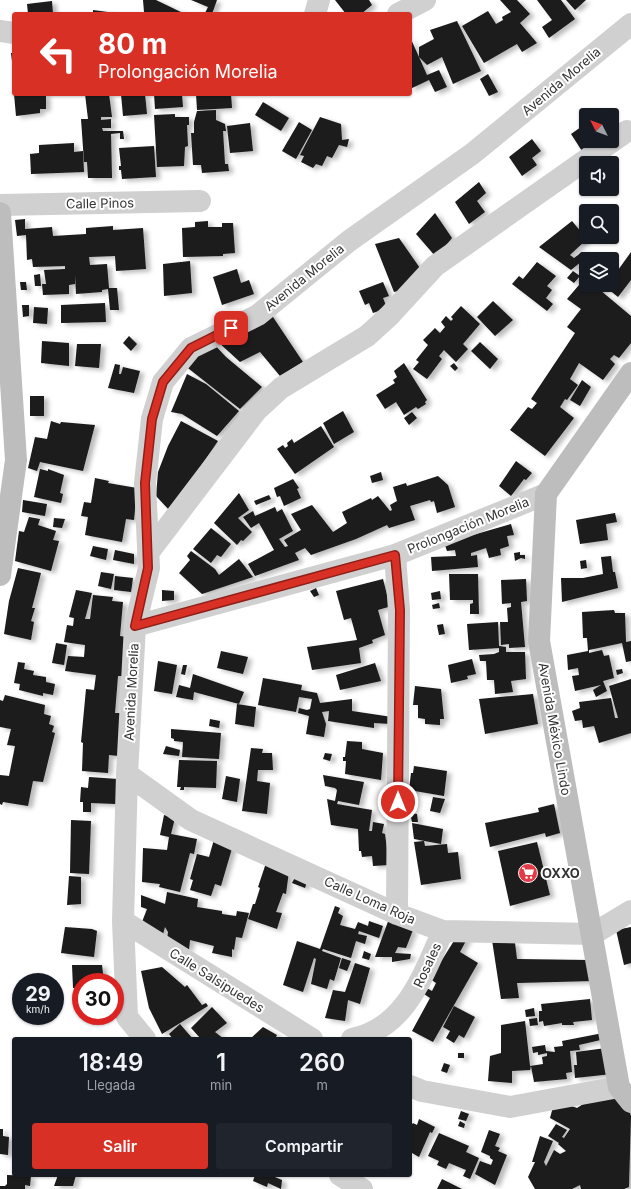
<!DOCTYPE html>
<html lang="es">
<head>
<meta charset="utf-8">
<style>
	:root { --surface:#171b24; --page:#20242c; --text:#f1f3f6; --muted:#9ea1a6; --accent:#d93025 }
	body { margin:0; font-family:Inter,sans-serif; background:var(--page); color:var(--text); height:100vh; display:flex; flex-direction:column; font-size:15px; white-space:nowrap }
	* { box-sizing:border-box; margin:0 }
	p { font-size:13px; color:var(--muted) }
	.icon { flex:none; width:22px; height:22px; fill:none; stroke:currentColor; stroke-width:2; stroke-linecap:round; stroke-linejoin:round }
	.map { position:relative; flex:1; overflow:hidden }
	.panel { position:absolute; left:12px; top:1037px; width:400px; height:140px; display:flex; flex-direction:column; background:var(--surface); border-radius:4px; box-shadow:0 1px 3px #0004 }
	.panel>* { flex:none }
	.top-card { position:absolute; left:12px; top:12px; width:400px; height:84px; border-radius:4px; box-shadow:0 1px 3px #0004; background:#d93025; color:#fff; overflow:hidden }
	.needle { width:26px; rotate:312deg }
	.controls { position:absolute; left:579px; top:108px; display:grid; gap:8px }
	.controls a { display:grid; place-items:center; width:40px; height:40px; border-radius:4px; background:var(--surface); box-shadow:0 1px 3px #0004; font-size:20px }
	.speed { position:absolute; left:12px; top:973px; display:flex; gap:8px; font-size:20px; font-weight:700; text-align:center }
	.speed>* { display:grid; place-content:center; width:52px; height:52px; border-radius:50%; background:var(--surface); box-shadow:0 1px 3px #0004; line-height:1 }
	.speed small { font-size:10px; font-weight:400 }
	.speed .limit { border:6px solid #d22; background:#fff; color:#111 }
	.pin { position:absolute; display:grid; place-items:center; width:34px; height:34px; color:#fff; margin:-17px; border-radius:8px; box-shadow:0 2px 6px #0006 }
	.me { position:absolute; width:44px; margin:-22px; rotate:0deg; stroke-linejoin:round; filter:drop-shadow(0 0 3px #0008) }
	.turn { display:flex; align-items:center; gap:14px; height:84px; padding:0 20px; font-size:18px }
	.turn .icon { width:52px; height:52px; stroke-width:2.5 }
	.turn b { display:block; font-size:28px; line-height:34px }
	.eta { display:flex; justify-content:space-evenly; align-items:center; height:68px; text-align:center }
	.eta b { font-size:24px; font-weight:600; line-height:28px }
	.button { display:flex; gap:8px; margin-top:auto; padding:8px 20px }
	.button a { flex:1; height:46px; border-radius:4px; background:var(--accent); color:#fff; font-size:16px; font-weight:600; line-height:46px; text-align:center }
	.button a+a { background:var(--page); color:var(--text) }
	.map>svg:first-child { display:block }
	.building { fill:#1a1a1a; filter:url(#shadow) }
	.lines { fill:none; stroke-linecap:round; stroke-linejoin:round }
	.street { stroke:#d0d0d0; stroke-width:22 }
	.secondary { stroke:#bdbdbd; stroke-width:22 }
	.route-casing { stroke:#8d1f18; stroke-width:10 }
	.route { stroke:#d93025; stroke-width:7 }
	.labels { text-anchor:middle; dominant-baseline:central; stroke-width:4; stroke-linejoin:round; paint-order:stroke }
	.street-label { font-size:13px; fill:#333; stroke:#fff }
	.poi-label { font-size:13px; font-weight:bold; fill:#333; stroke:#fff; text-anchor:start }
</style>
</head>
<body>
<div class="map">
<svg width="631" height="1189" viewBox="0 0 631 1189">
	<defs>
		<filter id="shadow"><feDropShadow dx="4.5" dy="2.5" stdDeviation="2" flood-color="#0004"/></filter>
	</defs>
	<rect width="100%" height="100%" fill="#fff"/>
	<!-- building -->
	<path class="building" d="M143 0H156L185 14H148L144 12Z
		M191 0H217L212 14 205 13 208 7Z
		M335 0H369L372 5 361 14H346Z
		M500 0H517L530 14 520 23 537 43 522 52 517 44 484 63 462 26 488 11 496 24 503 20 502 17 511 12Z
		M537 0H561L575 19 549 38 542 27 552 20Z
		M566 0H586L575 10Z
		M52 1 53 14H28L27 4Z
		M93 10 115 13V14H93Z
		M457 21 481 71 453 84 442 57 427 65 419 57 427 75 439 70 447 87 435 92 429 80 410 89V37L419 57V47L434 39 430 30Z
		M11 53H14V69H13Z
		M488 74 498 92 489 96 480 79Z
		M14 94H46V109H40V113L16 116Z
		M85 94H109L112 117H101V120L111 119V128H102L103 131H123L124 139H120V133L111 134 112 178H88L87 162H84L81 119H88Z
		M121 94H145L147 114 123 116Z
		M154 94H182L183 107 155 109Z
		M196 94H231L232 108 197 110Z
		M263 102 289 118 281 131 255 115Z
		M216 110V120L225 124 226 131H223L225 164H228L229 171 202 173 201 165H193L191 133H194V122L197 111Z
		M175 114V117H189V125H187L188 146 185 147 184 166 157 167 154 115Z
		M320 117 341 124 342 140 349 139 347 147 339 145 332 158 327 156 322 166 316 164 313 168 301 162 304 156 300 155Z
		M299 122 312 130 296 159 282 151Z
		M250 123 253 151 230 153 227 126Z
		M581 127 586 133V141H597L582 151 571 134Z
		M532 139 541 151 532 158 537 165 522 176 509 157Z
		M74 143V152L83 151 84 172 31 174 30 154 39 153V145Z
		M154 146 156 177 122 179 121 170H119V166H121L119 148Z
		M479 182 486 193 477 201 485 212 469 224 455 202Z
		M435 213 452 238 436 257 416 234Z
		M25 219V229L52 227 53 236 86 234V228L113 226V230L143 228 146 269 116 271 115 256 89 257 90 265 107 264 109 288H117L119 310H110L108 289 102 290V292L76 294 75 275V284L69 285V294L43 295 42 284H46L44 270 65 269V266L33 267 32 259 27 260 26 235 17 236 15 220Z
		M208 221V227H222V223H233L235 253 223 254V256L183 257 182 228 195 227V222Z
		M572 221 587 239 570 255 574 258 582 252 587 257 571 270 539 247Z
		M399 238 422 271 403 290 394 292 375 244Z
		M631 252V280L618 297 607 288 609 285H612L614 279 613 277Z
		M190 261 192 293 164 296 163 264Z
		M537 262 556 276 547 286 552 290 546 298 553 304 547 311 512 284 519 276 523 279Z
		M237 269 241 283 249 280 254 294 222 305 213 277Z
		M573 271 580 276 574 283 567 278Z
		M40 274 41 286H35L34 275Z
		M585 278 586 285H594L631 316V343L619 358 614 355 610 359 615 364 603 380 579 363 570 379 578 385 567 400 565 399 560 407 574 418 545 456 510 430 528 407 532 409 537 403 531 399 575 333 567 327 581 309 567 299Z
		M20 282H26L27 290H21Z
		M383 282 389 296 383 298 387 308 373 313 369 303 365 305 359 291Z
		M493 301 513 320 495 336 477 317Z
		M105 303 106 322 61 323V305Z
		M22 305H29V316L23 317Z
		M461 306 480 324 463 344 468 349 456 362 444 350 439 356 442 359 427 379 413 369 419 362 416 360 428 345 423 340 435 328 440 333 445 327 441 322 446 316 451 321 453 319 451 317Z
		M34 307 48 308 47 324 33 323Z
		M269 311 303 362 280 376 260 352 240 362 217 341Z
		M129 336 137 344 131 351 123 343Z
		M42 341 69 343V366L41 363Z
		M212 342 226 357 262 387 240 409 184 365Z
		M480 342 498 359 490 369 471 351Z
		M77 344H101L99 368 75 366Z
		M404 363 427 400 425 402 426 404 418 409 416 407 404 415 396 402 385 409 376 395 395 383 393 380 397 377 394 371Z
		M454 363 458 368 455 371 450 366Z
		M115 364 120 365 119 374H121L123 367 140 371 134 393 108 388Z
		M187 374 206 384 239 411 217 436 182 414 171 412Z
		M582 380 591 387 580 406 570 400Z
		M30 396H44V416H30Z
		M343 411 354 432 334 444 323 423Z
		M412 412 417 418 409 425 404 418Z
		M51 421 60 424 61 422 95 425 83 471 40 462 37 471 28 468 35 437 47 439Z
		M181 421 218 441 170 511 156 496 158 472 168 446Z
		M321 426 334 447 295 474 277 449 283 445 285 448 288 446 287 443 292 439 294 443Z
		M516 461 532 473 526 480 524 479 511 496 499 486Z
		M40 469 48 471V469L64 475 60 493 63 494 61 503 34 497Z
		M381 472 383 480 372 483 370 476Z
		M438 476 448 485 455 507 437 513 434 501 431 502 430 500 410 506 415 520 389 528 387 525 356 539 311 555 305 548 295 553 299 560 255 576 248 564 274 550 259 523 251 528 243 517 253 511 255 516 275 507 277 512 282 509 293 531 279 539 285 547 288 546 284 540 301 530 291 514 312 505 333 532 347 523 342 512 371 498 372 500 378 496 390 511 392 510 390 505 397 501 393 487 406 483 407 486Z
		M95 478 109 481 108 483 137 488 134 520 126 519 122 542 85 535 88 517 81 516 84 502 91 503Z
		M293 479 299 488 297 489 301 498 284 506 280 496 277 497 274 488Z
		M239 493 249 510 238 518 252 532 243 541 241 540 237 545 214 523Z
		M269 495 271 499 256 505 254 501Z
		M23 500 47 504 45 516 22 512Z
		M615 513 617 522 606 524 608 540 580 544 576 520Z
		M29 517 40 519 38 525 56 531 53 540 59 541 51 571 15 561 19 531 24 532Z
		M54 518 65 519 62 528 53 527Z
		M511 524 514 535 507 536 509 546 500 549 501 555 489 558 486 548 471 553V556L477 555 478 567 432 571 431 557 456 556 455 550 447 551 443 540 466 537Z
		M211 528 231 544 221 557 217 555 211 563 193 549Z
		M93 546 108 549 106 560 90 556Z
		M115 550 134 554V564L113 560Z
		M191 551 215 569 219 575 239 559 253 577 202 594 179 573 190 560 187 556Z
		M520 552V555H525V559L521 558 515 561 514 553Z
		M611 556 613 572H615L618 588 562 602 561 578H583L603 574 601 557Z
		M586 560 587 568 581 569 580 561Z
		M18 568 41 573 32 608H35L31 621 34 622 31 640 4 634 9 601Z
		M101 572 114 574 111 589 98 586Z
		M449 574H478L479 614H470V604L473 603V600H450Z
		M115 576 133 578 131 592 114 590Z
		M383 579 388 599 395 605 378 610 385 635 372 640 373 643 359 648 361 663 312 670 307 647 357 640 351 618 344 620 336 591Z
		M526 579 527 601 521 602 525 647 509 648V644L501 645 500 622H508L507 608 511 607V603L502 604 501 580Z
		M316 588 319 595 314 597 310 591Z
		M76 590 92 593 85 619H90L93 595 113 597 112 601 123 602 120 636 126 637 125 676H118L115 713H122L119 756 109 755 108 773 82 771 83 743 81 742 86 689 94 690 96 675 65 671 68 656 84 657 85 645 64 642 67 625 73 626 74 618 69 617Z
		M162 590 174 591V600L162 601Z
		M440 591 441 599 432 600 431 593Z
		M439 603 440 608 433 609 432 605Z
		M614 610 615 613H625L626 642 631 641V661L626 662 622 643 589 650V653L602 650 604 656 609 655 614 678 603 681 607 691 596 697 593 690 601 685 575 691 572 676 579 675 578 668 568 670 567 655 588 651 587 638H583L582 612Z
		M498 622 499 646 506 647V652H525L526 679 511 681 513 692 495 694 494 680H487L486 661H480L479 655 494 654 499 652V648L469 650 467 624Z
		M443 624 445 634 439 635 437 625Z
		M56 643 67 645 64 665 52 663Z
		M221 651 248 657 243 674 217 668Z
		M472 659 476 674 467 676 468 679 451 683 448 665Z
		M158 661 177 665 172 694 154 691Z
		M18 662 25 663 24 669 34 671 33 675 46 677V682L55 684 53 695 43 693V696L19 690 20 684 14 683Z
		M375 663 381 681 340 690 336 675Z
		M183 665H187L185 675 181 674Z
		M622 669 623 673 617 675 616 670Z
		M193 674 244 692 239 704 194 692 193 700 176 697 179 685 190 688Z
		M263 678 302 685 301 690 317 693 320 703 352 699V711L392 717 391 724 374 723V728L328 721 329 711 322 712 326 724 324 737 306 734 309 716 298 713 299 708 307 710 310 709 312 699 299 697 296 712 258 705Z
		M631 679V733L599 743 594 726 583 728 582 720 575 721 572 711 580 708 579 702 611 698 615 718H618L609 686Z
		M415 686 441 689 444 719H440V725L425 724V719L418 718V705H413Z
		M533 694 538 724 485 734 479 699Z
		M5 695 45 705 44 714 51 716 49 724 54 726 52 732 55 733 43 782 33 781 28 806 3 802 2 805 0 804V775L9 776 15 746 7 745 11 729 0 727V700L3 701Z
		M237 704 256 707 254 727 235 724Z
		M210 719 220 721 219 728 209 726Z
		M171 729 221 733 219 759 182 757 183 742 174 741V739L171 738Z
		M347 741 362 742V749L383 753 381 780 345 774 346 761H343V757H345Z
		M166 746 180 750 179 756 163 754Z
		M251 748 263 749 262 753H272L273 770H258L257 781 270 783 267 814 242 811Z
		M325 753 332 754 330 761 323 759Z
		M179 760 217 761 216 788 184 787V790H180L181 787H177Z
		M414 766 447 771 444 796 409 790 411 773H413Z
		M323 775 364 782 359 805 338 801 337 804 372 810 369 831H372L373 822 384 824 382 833 385 834 389 865 373 866 372 856 362 857 361 851H359L358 829 331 825 327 799 335 801 337 790 335 788 325 786Z
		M226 776 240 779 237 802 222 799Z
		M89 777 118 779 116 804 91 803V812H83V802H80L81 787 88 788Z
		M433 797 445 799 440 813 430 811Z
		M554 804 560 833 546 837 545 833 490 847 485 823 539 812 538 808Z
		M410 813 417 814 418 822H412Z
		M164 815 175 818 171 834 197 839 194 854 190 853 180 892 159 887 160 884 142 882 143 848 167 850 169 837 160 835Z
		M71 820 91 821 89 874 70 873Z
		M412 823 443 829 441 844 414 839Z
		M215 836 233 845 221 886 215 884 211 896 190 890 193 880 190 879 197 854 209 857Z
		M424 841 425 846 447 844 448 853 458 852 461 879 421 885 414 842Z
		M537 842 550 895 510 906 498 851Z
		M266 863 289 871 286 894 283 893 276 912 282 913 277 929 248 919 253 904H255L260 888 258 887Z
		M69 876 81 877V904L67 905Z
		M295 877 307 882 305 888 292 883Z
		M167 892 198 899 197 907 222 911V914L236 916 237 911 249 913 242 938 236 937 234 950 232 949V957L212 953 214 946 190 940 189 950 167 939 168 932 165 927 162 938 140 927 147 909 141 907V895L165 904Z
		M335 906 340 908 338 913 343 916 340 925 355 929 358 922 368 926 369 921 383 926 379 938 359 931 358 934 367 936 365 944 356 941 351 958 323 949 322 951 341 958 334 981 330 979 327 989 311 984 316 959 314 958 303 992 283 985 297 941 320 949Z
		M390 916 413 930 406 948 398 947 395 953 411 954 410 959 392 962V957H375Z
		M65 927 92 929 97 931 94 957 61 953Z
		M631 927V963L624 965 616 930Z
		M457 936 468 937 460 952 478 963 433 1042 412 1031 430 998 421 992 425 987 432 991 436 983 430 979Z
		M492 940 515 943 517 959 588 960 593 981 517 983 519 998 501 999Z
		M364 951 371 954 369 960 362 958Z
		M342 958 351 961 347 971 339 968Z
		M355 963 370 968 360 1004 348 1000 345 1021 325 1018 333 990 345 992Z
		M72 965H102L104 982H81V987L73 988Z
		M162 967 185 987 187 985 202 1005 206 1003 208 1006 162 1034 149 1008 141 971Z
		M590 999 592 1020 573 1022 574 1025H562V1023L544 1026 543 1021 539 1022V1011H542L541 1004Z
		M454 1006 475 1017 464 1038 459 1035 454 1043 446 1038 450 1031 443 1027Z
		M212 1007 227 1023 215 1032 224 1039H201L191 1028Z
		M534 1008 535 1016 526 1017 525 1010Z
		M537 1018 538 1025 530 1026 529 1019Z
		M525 1021 530 1066 543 1064 542 1057 547 1056V1053L538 1055V1052L533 1053 532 1047 545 1045 546 1051 555 1052 554 1047 563 1046 562 1041 603 1033 605 1039 579 1045 580 1050 570 1051 572 1072 566 1073 567 1079 534 1082 531 1066 530 1070 512 1071V1083L488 1081 490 1056 501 1053V1025Z
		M180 1024 193 1039H173L169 1034Z
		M263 1027 277 1035 275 1039H250Z
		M606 1048 612 1074 575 1078 574 1065H577L576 1052Z
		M458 1053H464V1058H458Z
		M444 1063 450 1065 447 1073 441 1071Z
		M618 1092 627 1105 631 1116 629 1187 624 1189H581L580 1185 572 1189H535L528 1177 535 1162H532L540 1136 553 1141 544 1162 546 1166 554 1150 560 1154 566 1151 558 1144 559 1143 548 1136 556 1124 567 1130 562 1137 564 1138 570 1129 550 1118 553 1107 566 1104 577 1108 594 1097Z
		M461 1111 469 1114 466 1121 458 1119Z
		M419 1119 435 1127 432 1133 430 1132 419 1157 412 1153 410 1157V1127L413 1123 417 1125Z
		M460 1121 465 1124 464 1128 458 1126Z
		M0 1129H3V1136L9 1137 8 1155 0 1154Z
		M489 1130 500 1134 495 1146 500 1148 498 1151 507 1155 495 1185 475 1174 480 1161 491 1165 493 1160 490 1158V1156L481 1152Z
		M439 1133 469 1146 466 1152 479 1158 470 1179 463 1176 466 1170 449 1163 446 1169 437 1165 439 1161 428 1156Z
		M7 1175 31 1176 30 1186 25 1185V1189H0V1186H5L7 1184Z
		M58 1175H76L73 1186H54Z
		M255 1175H270L282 1180 281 1189 268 1183 267 1187 253 1181Z
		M442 1179 462 1189H437Z"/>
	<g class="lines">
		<!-- street -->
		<path class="street" d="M315 14 319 0
			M398 14 425 0
			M0 31 14 33
			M0 205 200 201
			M148 553 256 411 281 388 367 336 389 316 435 266 627 131
			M395 555 399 610 397 914
			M135 626 395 555 546 494
			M127 774 191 820 397 914 443 931 593 934 631 911
			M123 921 312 1039
			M145 1039 127 1017 123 921 127 774 135 626 149 568 145 483 152 419 163 382 191 348 258 315 349 241 472 154 631 24
			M352 1039C406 1028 423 975 443 931
			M410 1086 422 1091 510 1107 619 1087
			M340 1175 362 1189"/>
		<!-- secondary -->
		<path class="secondary" d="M0 213 16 460 0 575
			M631 373 546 494 539 641 619 1087 631 1102"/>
	</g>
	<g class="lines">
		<defs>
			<path id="route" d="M231 328 191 348 163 382 152 419 145 483 148 568 135 626 395 555 400 610 398 802"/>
		</defs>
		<!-- route casing -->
		<use href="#route" class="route-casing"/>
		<!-- route -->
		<use href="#route" class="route"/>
	</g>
	<!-- icons -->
	<defs>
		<symbol id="supermarket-disc" viewBox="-11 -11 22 22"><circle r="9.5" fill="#e63946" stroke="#fff"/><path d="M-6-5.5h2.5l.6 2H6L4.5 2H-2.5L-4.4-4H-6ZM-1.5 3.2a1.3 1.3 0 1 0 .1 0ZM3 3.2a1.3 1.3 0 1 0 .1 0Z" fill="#fff"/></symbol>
	</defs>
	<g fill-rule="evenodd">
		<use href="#supermarket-disc" x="517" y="862" width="22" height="22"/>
	</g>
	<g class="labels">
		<!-- street labels -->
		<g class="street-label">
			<text transform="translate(561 81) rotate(-40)">Avenida Morelia</text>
			<text transform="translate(100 203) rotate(-1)">Calle Pinos</text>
			<text transform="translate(304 277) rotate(-39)">Avenida Morelia</text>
			<text transform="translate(468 525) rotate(-22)">Prolongación Morelia</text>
			<text transform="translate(131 692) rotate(-87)">Avenida Morelia</text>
			<text transform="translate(555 729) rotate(80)">Avenida México Lindo</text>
			<text transform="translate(370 900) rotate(24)">Calle Loma Roja</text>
			<text transform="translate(427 965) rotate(-65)">Rosales</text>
			<text transform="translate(217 980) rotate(32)">Calle Salsipuedes</text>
		</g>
		<!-- poi labels -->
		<g class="poi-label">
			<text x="542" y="873">OXXO</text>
		</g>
	</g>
</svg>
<div class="controls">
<a><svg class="needle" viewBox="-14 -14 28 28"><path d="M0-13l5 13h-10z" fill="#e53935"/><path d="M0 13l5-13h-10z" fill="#9ea1a6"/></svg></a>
<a><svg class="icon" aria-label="sound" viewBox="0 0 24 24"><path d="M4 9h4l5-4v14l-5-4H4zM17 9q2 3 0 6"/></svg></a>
<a><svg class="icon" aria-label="search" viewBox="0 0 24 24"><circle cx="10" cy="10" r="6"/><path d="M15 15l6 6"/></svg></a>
<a><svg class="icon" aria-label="layers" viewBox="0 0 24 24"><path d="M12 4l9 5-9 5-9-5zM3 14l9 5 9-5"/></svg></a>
</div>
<div class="speed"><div>29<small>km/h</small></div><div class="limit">30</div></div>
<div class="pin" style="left:231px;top:328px;background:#d93025"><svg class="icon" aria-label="arrive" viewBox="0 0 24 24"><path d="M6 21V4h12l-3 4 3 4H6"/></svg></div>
<svg class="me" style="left:398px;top:802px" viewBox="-20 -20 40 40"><circle r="17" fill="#d93025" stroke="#fff" stroke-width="3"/><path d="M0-11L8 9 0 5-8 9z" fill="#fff"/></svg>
<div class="top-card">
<div class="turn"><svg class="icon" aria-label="left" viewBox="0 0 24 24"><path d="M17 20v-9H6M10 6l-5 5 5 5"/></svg><div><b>80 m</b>Prolongación Morelia</div></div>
</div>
<section class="panel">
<div class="eta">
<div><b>18:49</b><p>Llegada</p></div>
<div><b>1</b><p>min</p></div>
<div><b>260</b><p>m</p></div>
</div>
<div class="button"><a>Salir</a><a>Compartir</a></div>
</section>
</div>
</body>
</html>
